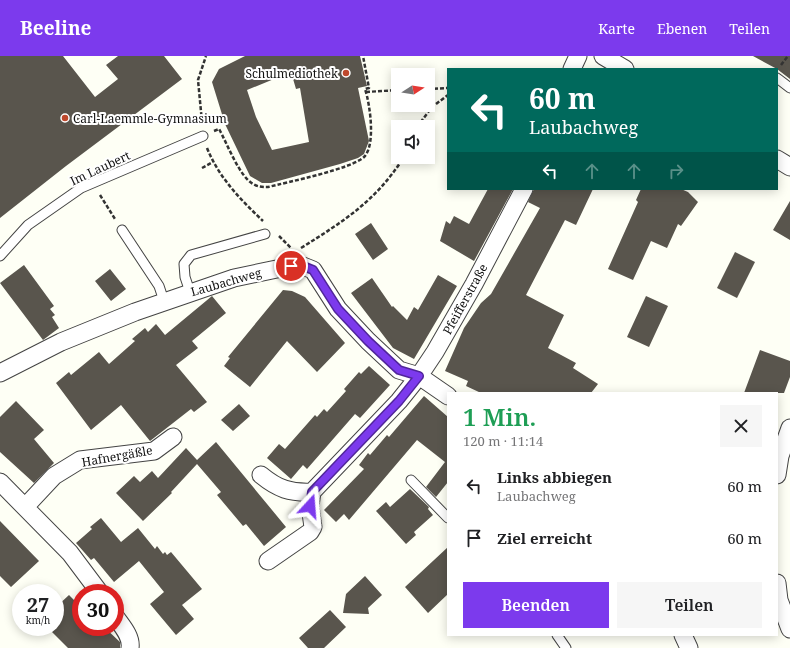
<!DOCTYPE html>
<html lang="de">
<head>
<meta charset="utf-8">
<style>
	:root { --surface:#fff; --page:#f6f6f6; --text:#202124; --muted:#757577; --accent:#7c3aed }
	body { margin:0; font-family:"Noto Serif",serif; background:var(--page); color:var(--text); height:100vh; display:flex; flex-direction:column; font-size:15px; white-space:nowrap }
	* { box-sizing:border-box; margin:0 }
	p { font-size:13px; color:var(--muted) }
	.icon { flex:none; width:22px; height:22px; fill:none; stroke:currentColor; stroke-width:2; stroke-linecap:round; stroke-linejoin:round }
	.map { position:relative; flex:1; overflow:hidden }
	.details { position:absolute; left:447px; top:336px; width:331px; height:244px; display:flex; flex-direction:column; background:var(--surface); border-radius:0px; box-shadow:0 2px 10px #0003 }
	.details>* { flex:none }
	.hud { position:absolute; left:447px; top:12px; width:331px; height:122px; border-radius:0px; box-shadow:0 2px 10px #0003; background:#00695c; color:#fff; overflow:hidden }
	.needle { width:26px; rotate:78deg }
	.controls { position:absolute; left:391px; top:12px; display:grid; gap:8px }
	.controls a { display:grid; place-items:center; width:44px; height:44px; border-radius:0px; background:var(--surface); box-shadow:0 2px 10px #0003; font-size:20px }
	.speed { position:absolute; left:12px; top:528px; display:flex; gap:8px; font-size:20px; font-weight:700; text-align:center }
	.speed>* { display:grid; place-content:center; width:52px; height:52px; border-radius:50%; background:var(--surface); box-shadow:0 2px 10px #0003; line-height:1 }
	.speed small { font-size:10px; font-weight:400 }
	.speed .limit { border:6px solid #d22; background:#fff; color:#111 }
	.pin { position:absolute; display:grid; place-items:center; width:34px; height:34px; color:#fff; margin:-17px; border:2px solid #fff; border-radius:50%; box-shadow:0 1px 4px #0007 }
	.me { position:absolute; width:44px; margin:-22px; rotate:19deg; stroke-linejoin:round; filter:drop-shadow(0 0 3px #0008) }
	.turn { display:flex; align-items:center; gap:14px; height:84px; padding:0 16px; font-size:18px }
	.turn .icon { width:52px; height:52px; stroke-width:2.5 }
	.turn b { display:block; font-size:28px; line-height:34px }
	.lanes { display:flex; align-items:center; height:38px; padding:0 16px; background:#0003; justify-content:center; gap:20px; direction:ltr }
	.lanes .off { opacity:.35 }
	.round { display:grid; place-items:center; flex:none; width:42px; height:42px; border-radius:0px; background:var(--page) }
	.headline { display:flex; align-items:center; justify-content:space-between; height:68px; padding:0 16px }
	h1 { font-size:24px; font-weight:600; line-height:30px; color:#1e9e55 }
	.primary-button { display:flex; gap:8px; margin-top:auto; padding:8px 16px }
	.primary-button a { flex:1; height:46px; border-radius:0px; background:var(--accent); color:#fff; font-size:16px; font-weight:600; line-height:46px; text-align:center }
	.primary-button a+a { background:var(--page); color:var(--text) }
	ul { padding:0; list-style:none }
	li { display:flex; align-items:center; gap:12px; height:52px; padding:0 16px }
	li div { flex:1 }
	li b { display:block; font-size:15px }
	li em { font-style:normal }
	header { display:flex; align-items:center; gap:24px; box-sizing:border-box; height:56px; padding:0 20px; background:var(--accent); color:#fff }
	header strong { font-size:19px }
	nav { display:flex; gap:22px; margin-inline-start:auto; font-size:14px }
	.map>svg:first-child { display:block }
	.building { fill:#59554d; fill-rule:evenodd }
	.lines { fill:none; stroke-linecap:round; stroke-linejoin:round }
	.service-casing { stroke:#444; stroke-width:11 }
	.minor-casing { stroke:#444; stroke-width:19 }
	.path { stroke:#333; stroke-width:2.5; stroke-dasharray:4 2; stroke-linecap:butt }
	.service { stroke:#fff; stroke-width:9 }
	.minor { stroke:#fff; stroke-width:17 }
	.route-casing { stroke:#51269a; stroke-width:10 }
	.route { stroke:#7c3aed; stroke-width:7 }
	.poi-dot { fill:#be482c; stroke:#fff; stroke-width:1.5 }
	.labels { text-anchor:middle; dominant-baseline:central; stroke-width:4; stroke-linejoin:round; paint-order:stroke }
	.poi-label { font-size:12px; fill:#111; stroke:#fff; text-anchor:end }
	.street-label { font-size:12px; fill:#111; stroke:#fff }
</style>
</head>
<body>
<header>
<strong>Beeline</strong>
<nav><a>Karte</a><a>Ebenen</a><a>Teilen</a></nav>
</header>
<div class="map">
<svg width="790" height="592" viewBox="0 0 790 592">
	<rect width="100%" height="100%" fill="#fefff5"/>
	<!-- building -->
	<path class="building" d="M0 0H63L95 41 118 23 106 9 118 0H164L182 23 66 110 0 162Z
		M245 0H360L367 30 358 32 369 85 364 98 358 102 340 108 271 127H262L250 120 225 68 212 26 219 13ZM291 16 296 33 300 32 309 86 272 94 256 61 247 34Z
		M753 0H790V23L777 13Z
		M488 133H513L474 205 440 185 446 165 450 168 454 160 469 168Z
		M534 133H593L576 169 565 164 526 239 564 259 548 292 576 307 573 312 598 328 591 337H481L466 330 468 325 445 315 464 272 481 247 491 238 540 152 528 146Z
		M641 133H681L688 136 698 146 681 170 678 168 667 192 651 185 633 224 608 213 638 146 636 144Z
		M790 145V184L773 174Z
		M371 167 388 193 373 204 355 178Z
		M735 196 755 206 737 242 717 232Z
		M24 209 54 250 50 253 55 259 52 261 59 272 43 284 0 227Z
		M110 213 126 233 111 245 95 225Z
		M438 219 457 230 414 303 393 292 351 237 372 222 392 251 393 250 407 264 414 251 418 254Z
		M283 234 292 235 305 241 345 287 317 316 287 285 250 331 224 310 230 302 228 301Z
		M212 240 226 257 192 285 198 292 176 309 207 346 194 356 191 353 150 385 121 349 91 374 56 327 69 316 71 319 99 296 109 308 135 285 132 283 145 272 148 276 156 268 165 279Z
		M646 240 668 250 649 291 627 281Z
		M760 294 790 305V321L784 337H744Z
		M369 310 390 329 360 362 355 358 307 413 303 409 291 423 267 402 279 388 285 393 315 359 317 361 324 353 327 356 346 335 344 333 359 316 361 318Z
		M424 340 448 361V426L436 441 426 431 445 406 417 384 349 464 344 458 336 466 324 454 364 413 359 409 368 397 370 399 387 379 389 381Z
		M16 345 44 374 34 383 54 407 34 427 0 396V361Z
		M239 348 250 360 233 375 221 364Z
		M216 386 286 471 264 490 246 468 243 470 217 439 221 436 197 408 171 436 172 437 143 465 116 437 134 420 140 426 152 415 158 422 186 392 197 404Z
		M410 433 429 451 428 453 433 459 414 476 416 479 406 488 376 455 386 446 390 451Z
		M101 462 121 486 138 472 155 493 157 490 163 498 165 496 167 499 171 496 202 533 182 549 194 563 176 579 150 548 164 536 139 505 114 526 94 502 91 504 76 487 92 473 90 471Z
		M0 465 39 505 11 531 0 520Z
		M448 491V538L428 557 405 531Z
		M365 520 382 539 368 552 369 558 343 557 346 538Z
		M69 539 81 551V571H104L120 586V592H68L48 572 55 571V552Z
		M330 554 346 571 324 592H308L299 582Z"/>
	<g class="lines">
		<defs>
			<path id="service" d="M777 22 790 32
				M122 174 159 230 164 245
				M0 200 28 169 81 132 203 80
				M190 236 185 221 184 208 191 199 265 178
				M411 424 448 462
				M557 579 566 592"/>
			<path id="minor" d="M603 0 625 13
				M572 13 578 0
				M777 103 790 111
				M0 317 61 286 135 256 234 222 291 210H303L313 214 338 253 368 285 399 314 419 320 399 345 312 436 310 450 313 471 310 476 268 505
				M448 340 419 320 435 296 474 228 524 133
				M261 419C278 433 290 437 312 436
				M777 419 780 400 790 372
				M0 426 70 497 100 537
				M25 451 54 420 80 404 154 395 173 381
				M777 527 779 544 790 573
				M115 560C121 569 132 580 130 592
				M683 579 689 592"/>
		</defs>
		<!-- service casing -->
		<use href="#service" class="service-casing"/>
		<!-- minor casing -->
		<use href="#minor" class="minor-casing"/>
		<!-- path -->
		<path class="path" d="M781 9 788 0
			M428 33 448 32
			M366 36 398 34
			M202 66 198 24 206 0
			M417 71 432 51 448 39
			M214 75 219 73C227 87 239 120 253 128 258 131 263 131 268 131 288 126 351 113 364 101 376 89 370 48 365 33L369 32 363 0
			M207 92C219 122 241 144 263 165
			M202 112 213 106
			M100 139 115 163
			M279 180 291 192
			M301 192C344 165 376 145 404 101"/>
		<!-- service -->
		<use href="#service" class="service"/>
		<!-- minor -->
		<use href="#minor" class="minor"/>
	</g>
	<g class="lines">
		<defs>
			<path id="route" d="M291 210H303L313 214 338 253 368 285 399 314 419 320 399 345 312 436 310 450"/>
		</defs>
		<!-- route casing -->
		<use href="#route" class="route-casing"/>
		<!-- route -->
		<use href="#route" class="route"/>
	</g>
	<!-- markers -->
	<g class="poi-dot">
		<circle cx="346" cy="17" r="4"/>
		<circle cx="65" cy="62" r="4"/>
	</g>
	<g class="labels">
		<!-- poi labels -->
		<g class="poi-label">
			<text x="338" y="17">Schulmediothek</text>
			<text x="73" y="62" text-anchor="start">Carl-Laemmle-Gymnasium</text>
		</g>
		<!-- street labels -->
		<g class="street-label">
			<text transform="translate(100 112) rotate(-25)">Im Laubert</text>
			<text transform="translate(226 226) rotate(-16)">Laubachweg</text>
			<text transform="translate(465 243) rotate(-61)">Pfeifferstraße</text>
			<text transform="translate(117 400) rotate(-10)">Hafnergäßle</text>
		</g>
	</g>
</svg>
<div class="controls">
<a><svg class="needle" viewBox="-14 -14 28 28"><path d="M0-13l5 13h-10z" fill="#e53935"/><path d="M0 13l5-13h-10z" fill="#757577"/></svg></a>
<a><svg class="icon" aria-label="sound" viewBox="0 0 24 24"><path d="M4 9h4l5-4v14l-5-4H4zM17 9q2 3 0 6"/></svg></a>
</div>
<div class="speed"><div>27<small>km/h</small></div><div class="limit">30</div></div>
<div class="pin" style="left:291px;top:210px;background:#d93025"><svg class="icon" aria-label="arrive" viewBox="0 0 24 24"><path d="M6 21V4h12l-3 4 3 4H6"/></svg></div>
<svg class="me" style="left:310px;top:450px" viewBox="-20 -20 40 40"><path d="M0-17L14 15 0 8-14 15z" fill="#7c3aed" stroke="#fff" stroke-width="4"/></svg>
<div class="hud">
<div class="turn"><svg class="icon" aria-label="left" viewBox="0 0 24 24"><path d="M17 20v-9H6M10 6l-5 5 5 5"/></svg><div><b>60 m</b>Laubachweg</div></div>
<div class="lanes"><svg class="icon" aria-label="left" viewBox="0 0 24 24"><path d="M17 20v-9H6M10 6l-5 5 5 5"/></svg><svg class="icon off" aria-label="ahead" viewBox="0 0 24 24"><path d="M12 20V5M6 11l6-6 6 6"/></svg><svg class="icon off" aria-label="ahead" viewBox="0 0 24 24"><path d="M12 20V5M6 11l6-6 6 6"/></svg><svg class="icon off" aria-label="right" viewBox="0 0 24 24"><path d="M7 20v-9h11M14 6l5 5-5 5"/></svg></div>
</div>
<section class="details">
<div class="headline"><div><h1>1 Min.</h1><p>120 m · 11:14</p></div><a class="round"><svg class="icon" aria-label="close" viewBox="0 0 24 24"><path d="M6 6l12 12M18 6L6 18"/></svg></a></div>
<ul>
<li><svg class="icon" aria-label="left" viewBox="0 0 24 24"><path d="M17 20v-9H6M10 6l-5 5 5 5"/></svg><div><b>Links abbiegen</b><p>Laubachweg</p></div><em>60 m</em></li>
<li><svg class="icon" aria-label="arrive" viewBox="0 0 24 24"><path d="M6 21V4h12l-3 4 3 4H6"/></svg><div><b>Ziel erreicht</b></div><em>60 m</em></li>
</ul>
<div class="primary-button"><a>Beenden</a><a>Teilen</a></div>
</section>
</div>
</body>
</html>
